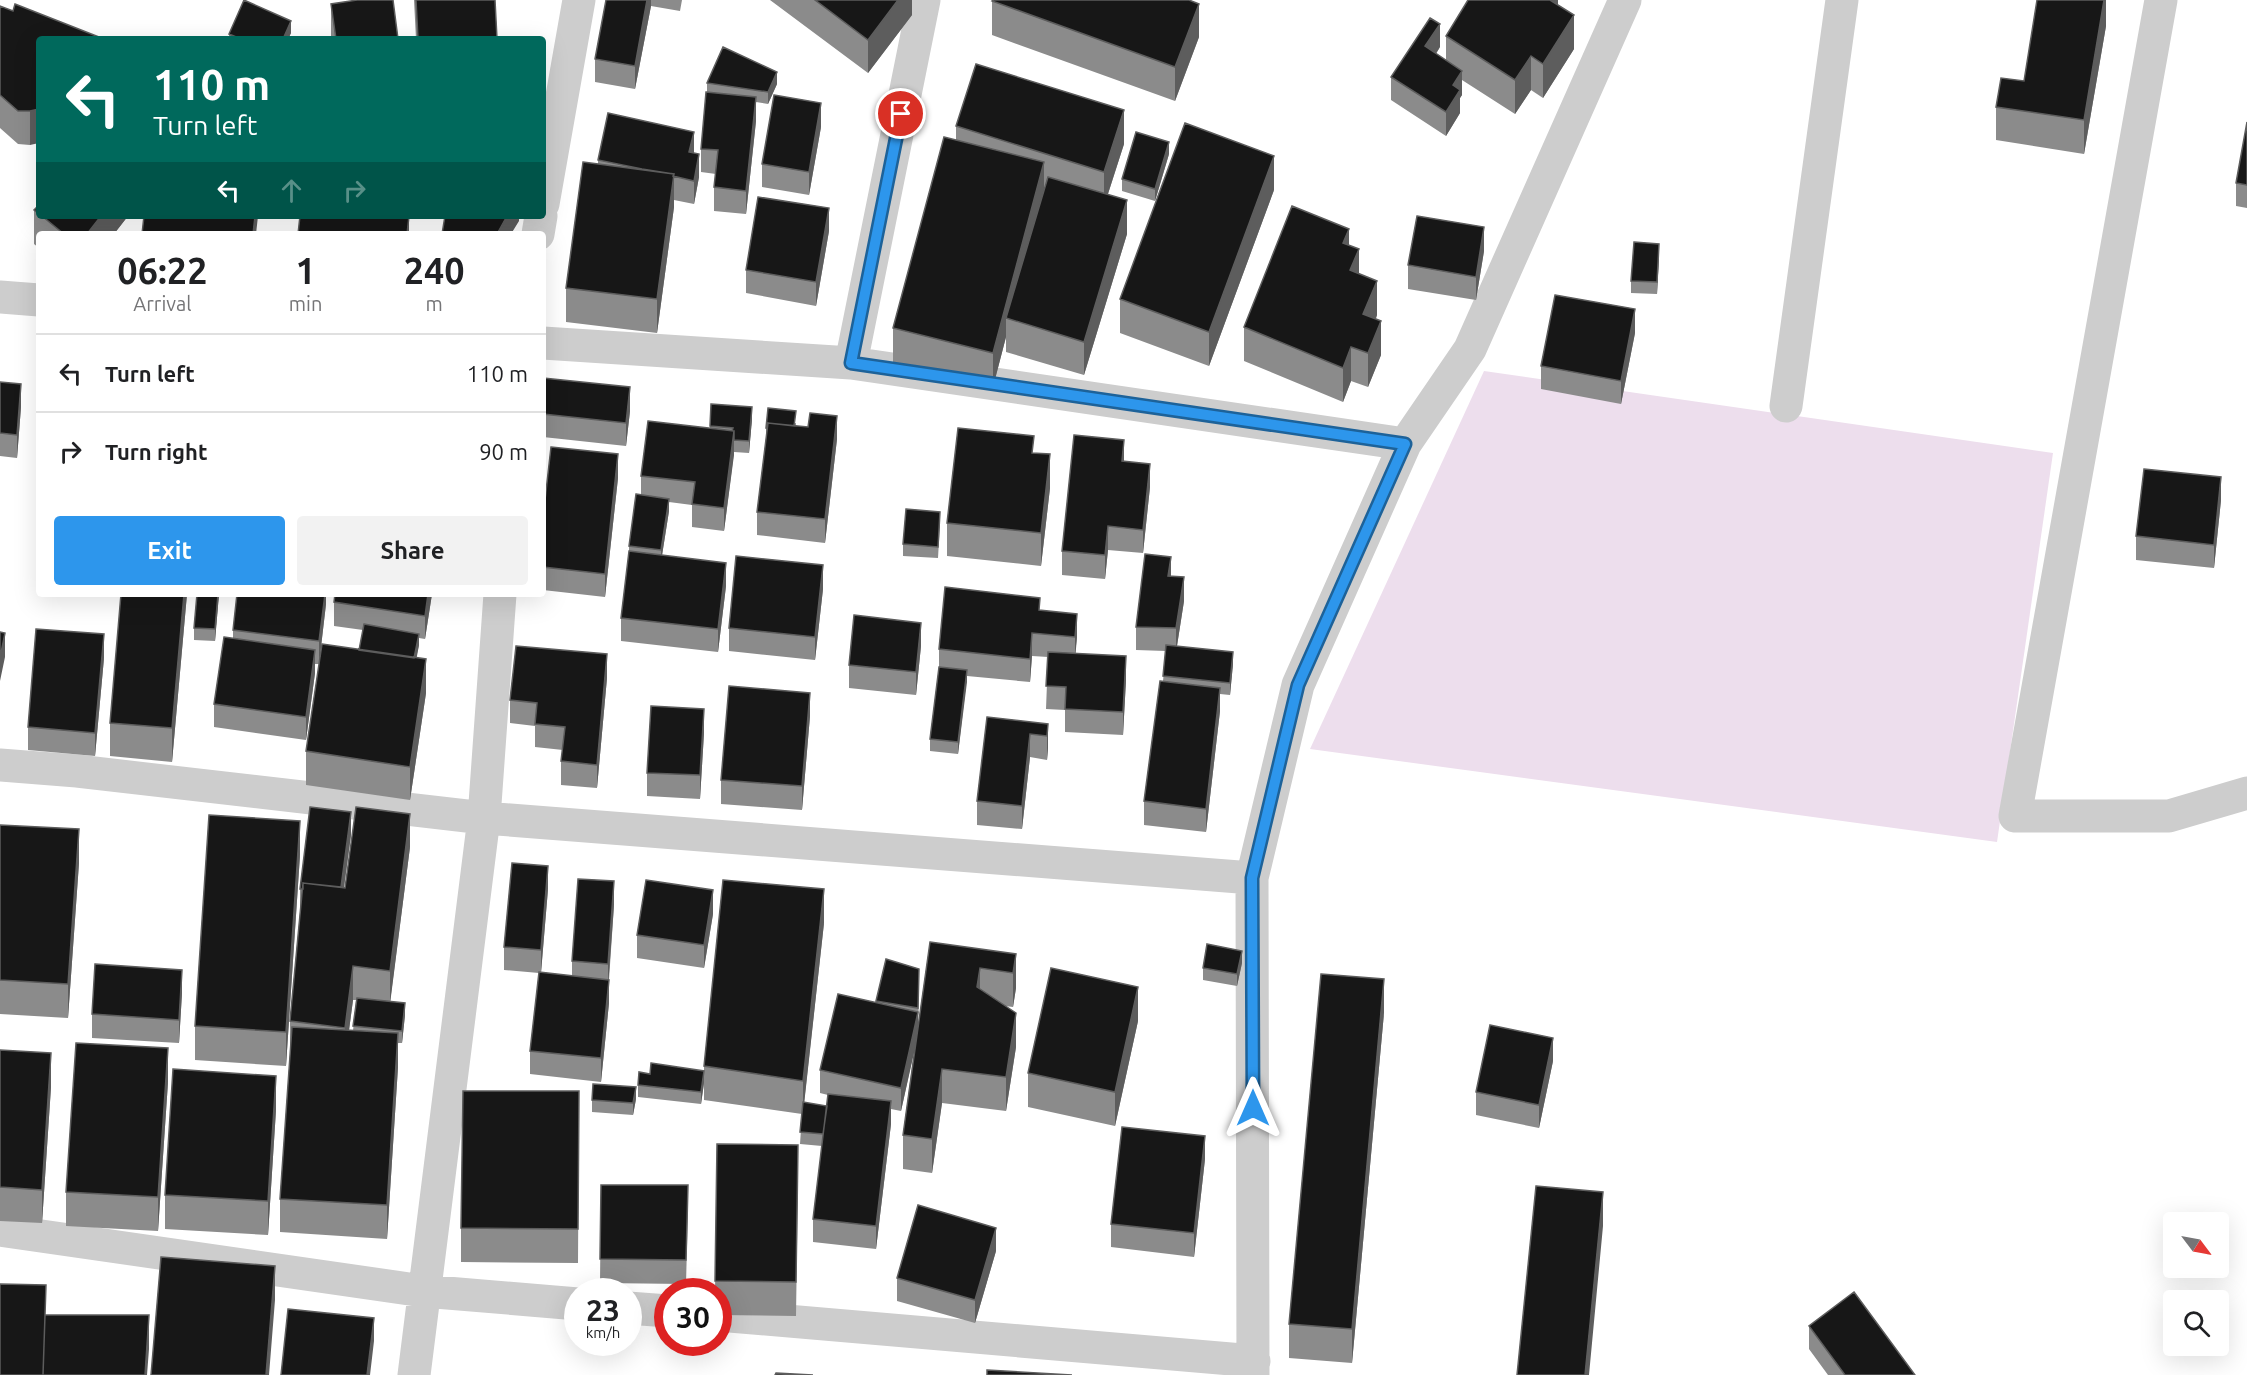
<!DOCTYPE html>
<html lang="en">
<head>
<meta charset="utf-8">
<style>
	:root { --surface:#fff; --page:#f2f2f2; --text:#202124; --muted:#757577; --line:#e0e0e0; --accent:#2d96ec }
	body { margin:0; font-family:Ubuntu,sans-serif; background:var(--page); color:var(--text); height:100vh; display:flex; flex-direction:column; font-size:22px; white-space:nowrap }
	* { box-sizing:border-box; margin:0 }
	p { font-size:20px; color:var(--muted) }
	.icon { flex:none; width:33px; height:33px; fill:none; stroke:currentColor; stroke-width:2; stroke-linecap:round; stroke-linejoin:round }
	.map { position:relative; flex:1; overflow:hidden }
	.sheet { position:absolute; left:36px; top:231px; width:510px; height:366px; display:flex; flex-direction:column; background:var(--surface); border-radius:6px; box-shadow:0 6px 24px #0002 }
	.sheet>* { flex:none }
	.banner { position:absolute; left:36px; top:36px; width:510px; height:183px; border-radius:6px; box-shadow:0 6px 24px #0002; background:#00695c; color:#fff; overflow:hidden }
	.needle { width:39px; rotate:122deg }
	.buttons { position:absolute; left:2163px; top:1212px; display:grid; gap:12px }
	.buttons a { display:grid; place-items:center; width:66px; height:66px; border-radius:6px; background:var(--surface); box-shadow:0 6px 24px #0002; font-size:30px }
	.speed { position:absolute; left:564px; top:1278px; display:flex; gap:12px; font-size:30px; font-weight:700; text-align:center }
	.speed>* { display:grid; place-content:center; width:78px; height:78px; border-radius:50%; background:var(--surface); box-shadow:0 6px 24px #0002; line-height:1 }
	.speed small { font-size:15px; font-weight:400 }
	.speed .limit { border:9px solid #d22; background:#fff; color:#111 }
	.pin { position:absolute; display:grid; place-items:center; width:51px; height:51px; color:#fff; margin:-26px; border:3px solid #fff; border-radius:50%; box-shadow:0 2px 6px #0007 }
	.me { position:absolute; width:66px; margin:-33px; rotate:0deg; stroke-linejoin:round; filter:drop-shadow(0 0 4px #0008) }
	.turn { display:flex; align-items:center; gap:21px; height:126px; padding:0 18px; font-size:27px }
	.turn .icon { width:78px; height:78px; stroke-width:2.5 }
	.turn b { display:block; font-size:42px; line-height:51px }
	.lanes { display:flex; align-items:center; height:57px; padding:0 18px; background:#0003; justify-content:center; gap:30px; direction:ltr }
	.lanes .off { opacity:.35 }
	.eta { display:flex; justify-content:space-evenly; align-items:center; height:102px; text-align:center }
	.eta b { font-size:36px; font-weight:700; line-height:42px }
	.action { display:flex; gap:12px; margin-top:auto; padding:12px 18px }
	.action a { flex:1; height:69px; border-radius:6px; background:var(--accent); color:#fff; font-size:24px; font-weight:700; line-height:69px; text-align:center }
	.action a+a { background:var(--page); color:var(--text) }
	ul { padding:0; list-style:none }
	li { display:flex; align-items:center; gap:18px; height:78px; padding:0 18px; border-top:2px solid var(--line) }
	li div { flex:1 }
	li b { display:block; font-size:22px }
	li em { font-style:normal }
	.map>svg:first-child { display:block }
	.green { fill:#eddeed }
	.lines { fill:none; stroke-linecap:round; stroke-linejoin:round }
	.minor { stroke:#cdcdcd; stroke-width:33 }
	.wall { fill:#8b8b8b; fill-rule:evenodd }
	.shaded-wall { fill:#5d5d5d }
	.building { fill:#171717; stroke:#5d5d5d; stroke-width:1.5 }
	.route-casing { stroke:#1d6299; stroke-width:15 }
	.route { stroke:#2d96ec; stroke-width:10 }
</style>
</head>
<body>
<div class="map">
<svg width="2247" height="1375" viewBox="0 0 2247 1375">
	<rect width="100%" height="100%" fill="#fff"/>
	<!-- green -->
	<path class="green" d="M1484 371 2053 453 1997 842 1310 749Z"/>
	<g class="lines">
		<!-- minor -->
		<path class="minor" d="M2161 0 2015 816H2169L2247 793
			M543 204 579 0
			M538 234 541 216
			M0 297 39 300
			M543 343 851 363 1405 444
			M851 363 924 0
			M1786 406 1842 0
			M0 765 77 771 484 818 1252 878
			M0 1230 423 1291 578 1304
			M628 1308 668 1311
			M718 1315 1254 1361
			M414 1375 484 818 500 594
			M1253 1375 1252 878 1298 685 1405 444 1470 349 1625 0"/>
	</g>
	<!-- wall -->
	<path class="wall" d="M414 0H495L497 39H416Z
		M606 0H682L680 11 651 6 635 89 595 82V59Z
		M770 0H912V15L868 73Z
		M1558 0V5L1574 49 1543 98 1531 90 1515 114 1462 80V95L1460 98V113L1446 136 1391 100V77L1440 47 1436 54 1446 60V36Z
		M2106 0V26L2084 154 1996 140V107L2024 81Z
		M992 1 1199 37 1175 101 992 35Z
		M331 4 398 39H331Z
		M0 6 39 39 30 145 18 144 0 128Z
		M291 33 288 39H229V34Z
		M707 83 777 84 768 104 756 102V121L746 214 714 211V187L716 174 701 172V149L707 92Z
		M2247 122V208L2236 206V183Z
		M956 126 1124 144 1108 194 1127 234 1084 375 1006 352V337L993 387 893 362V328L956 140Z
		M821 127 809 195 762 187V164Z
		M694 153 699 177 694 204 674 200V207L657 333 566 322V288L598 164V160Z
		M1169 154 1155 201 1122 191V179Z
		M1274 190 1209 366 1120 333V299Z
		M39 205V216H128L114 234H39V248L34 244V210Z
		M829 231 816 306 746 293V270Z
		M1349 245 1359 274 1377 315 1376 319 1381 355 1368 387 1351 381 1343 402 1244 361V327Z
		M1484 251 1476 300 1408 289V265Z
		M1659 256 1657 294 1631 293V281Z
		M1635 333 1621 404 1541 389V366Z
		M543 378 630 411 626 446 543 437Z
		M0 382 21 407 17 458 0 456Z
		M711 404 752 419 749 453 734 452 724 531 692 527V505L669 502V511L662 555 726 586 718 652 621 641V618L629 555V546L641 495V476L710 428Z
		M796 423V426L808 427 837 439 825 543 757 535V512L766 438V428Z
		M1034 453 1050 488 1041 566 947 556V523Z
		M1124 461 1150 487 1143 553 1108 550 1105 579 1062 575V551Z
		M618 478 605 597 543 590V518Z
		M2221 500 2214 568 2136 560V536Z
		M940 524 938 558 903 556V544Z
		M1171 576 1184 601 1177 646 1233 664 1230 695 1220 694V711L1206 832 1144 825V801L1163 681 1166 651 1136 650V627Z
		M823 589 815 660 729 651V628Z
		M187 594 172 762 110 756V723Z
		M219 594 215 641 194 640V628Z
		M326 594V604L319 664H315V673L306 740 214 727V704L233 638V630Z
		M432 594 425 639 419 638V645L416 658 426 693 410 800 306 785V751L359 650 363 630 334 626V602Z
		M1040 610 1077 637 1075 654 1126 680 1123 735 1065 732V710L1046 709 1048 657 1032 656 1030 682 967 676 958 754 930 751V739L939 667V649Z
		M921 646 916 695 849 688V665Z
		M104 658 95 756 28 750V727Z
		M607 678 597 788 561 785V761L563 750 535 747V726L510 723V700Z
		M810 716 802 810 721 804V780Z
		M987 717 1048 724V748L1047 760 1030 757 1022 829 977 825V801Z
		M704 733 700 799 647 796V773Z
		M0 825 79 863 68 1018 0 1014Z
		M351 835 344 887 345 888 410 847 390 1002 405 1015 402 1043H398V1067L387 1239 280 1232V1199L290 1054V1021L300 912V889ZM353 1000H356L353 1031 349 1030Z
		M300 855 286 1066 195 1060V1026Z
		M548 889 541 972 572 976V961L614 905 609 980V1003L601 1082 530 1074V1051L539 973 504 970V947Z
		M713 914 704 968 637 958V935Z
		M824 923 804 1103 827 1106 828 1095 820 1093V1070L876 1002 886 959 919 969 918 1025 930 942 1016 954V988L1013 1007 1005 1006 1016 1047 1006 1111 942 1103 932 1173 903 1169V1135L914 1051 901 1111 891 1109V1124L876 1249 813 1242V1219L822 1146 800 1144 802 1114 704 1100V1066Z
		M1242 963 1237 986 1203 980V968Z
		M182 993 179 1043 92 1038V1014Z
		M1384 1013 1352 1363 1289 1358V1324Z
		M1138 1021 1115 1126 1028 1107V1073Z
		M0 1050 51 1087 42 1223 0 1221Z
		M1553 1061 1539 1128 1476 1115V1092Z
		M168 1082 158 1231 66 1226V1192Z
		M704 1083 701 1104 638 1097V1085Z
		M579 1091 578 1263 461 1262V1228Z
		M636 1099 633 1115 592 1112V1100Z
		M276 1110 268 1235 165 1229V1195Z
		M717 1144 798 1179 796 1316 718 1315V1292H715Z
		M1205 1159 1194 1257 1111 1247V1224Z
		M601 1185 688 1209 686 1284 600 1283Z
		M996 1251 975 1323 897 1301V1278Z
		M1809 1326 1915 1375H1828L1809 1349Z"/>
	<!-- shaded-wall -->
	<path class="shaded-wall" d="M647 0H651V6L635 89V66Z
		M898 0H912V15L868 73V40Z
		M1547 0H1558V14Z
		M2104 0H2106V26L2084 154V120Z
		M1199 4V37L1175 101V67Z
		M1574 15V49L1543 98V64Z
		M291 21V33L288 39H283Z
		M1440 24V47L1425 70V46Z
		M1531 56V90L1515 114V80Z
		M1462 71V95L1460 98V113L1446 136V112L1453 85Z
		M777 72V84L768 104V92Z
		M756 97V121L746 214V191Z
		M821 103V127L809 195V172Z
		M39 109V143L30 145V111Z
		M1124 110V144L1104 206V172Z
		M694 132V155L689 152Z
		M1169 142V154L1155 201V189Z
		M699 154V177L694 204V181Z
		M1274 156V190L1209 366V332Z
		M1044 162V196L1006 318V337L993 387V353Z
		M674 174V207L657 333V299Z
		M1127 200V234L1084 375V342Z
		M829 208V231L816 306V282Z
		M101 216H128L114 234H87Z
		M255 216H258L256 234H253Z
		M409 216V234H407Z
		M507 216H519V221L511 234H497Z
		M1484 227V251L1476 300V277Z
		M1349 229V262L1343 243Z
		M1659 244V256L1657 294V282Z
		M1359 249V282L1350 270Z
		M1377 281V315L1363 348V314Z
		M1635 309V333L1621 404V381Z
		M1381 321V355L1368 387V353Z
		M1351 347V381L1343 402V368Z
		M21 384V407L17 458V435Z
		M630 387V411L626 446V423Z
		M752 407V419L749 453V441Z
		M837 416V439L825 543V519Z
		M734 431V455L724 531V508Z
		M1124 440V463L1122 461Z
		M618 454V478L605 597V574Z
		M1050 454V488L1041 566V533Z
		M1150 464V487L1143 553V530Z
		M2221 477V500L2214 568V545Z
		M669 499V511L661 562V550Z
		M1108 526V550L1105 579V555Z
		M1171 557V581L1168 576Z
		M726 563V586L718 652V629Z
		M823 565V589L815 660V637Z
		M1184 577V601L1176 652V628Z
		M184 594H187L172 762V728Z
		M218 594H219L215 641V629Z
		M325 594H326V604L319 664V641Z
		M428 594H432L425 639V616Z
		M1077 614V637L1075 660V637Z
		M921 623V646L916 695V672Z
		M5 633V657L0 681V658Z
		M1032 633V656L1030 682V659Z
		M104 634V658L95 756V733Z
		M419 634V645L412 683V671Z
		M315 650V673L306 740V717Z
		M1233 652V664L1230 695V683Z
		M607 654V678L597 788V765Z
		M1126 656V680L1123 735V712Z
		M426 659V693L410 800V767Z
		M967 670V682L958 754V742Z
		M1220 688V711L1206 832V809Z
		M810 693V716L802 810V786Z
		M704 709V733L700 799V775Z
		M1048 724V748L1047 760V736Z
		M1030 734V757L1022 829V806Z
		M351 812V835L340 917V894Z
		M410 814V847L390 1004V971Z
		M300 821V855L286 1066V1032Z
		M79 829V863L68 1018V984Z
		M548 866V889L541 973V950Z
		M614 881V905L608 987V964Z
		M824 889V923L803 1114V1081Z
		M713 890V914L704 968V945Z
		M1242 951V963L1237 986V974Z
		M1016 954V988L1013 1007V973Z
		M353 966V1000L345 1061V1028Z
		M980 968V1002L977 987Z
		M919 969 918 1035 901 1111V1088L918 1012Z
		M182 970V993L179 1043V1020Z
		M1384 979V1013L1352 1363V1329Z
		M609 980V1003L601 1082V1058Z
		M1138 987V1021L1115 1126V1092Z
		M405 1003V1015L402 1043V1031Z
		M1016 1013V1047L1006 1111V1077Z
		M398 1033V1067L387 1239V1205Z
		M1553 1038V1061L1539 1128V1105Z
		M168 1048V1082L158 1231V1197Z
		M51 1053V1087L42 1223V1190Z
		M942 1069V1103L932 1173V1139Z
		M704 1071V1083L701 1104V1092Z
		M276 1076V1110L268 1235V1201Z
		M636 1087V1099L633 1115V1103Z
		M891 1101V1124L876 1249V1226Z
		M1205 1136V1159L1194 1257V1233Z
		M1603 1192V1226L1589 1375H1585Z
		M996 1228V1251L975 1323V1300Z
		M275 1266V1300L269 1375H266Z
		M149 1315V1349L147 1375H145Z
		M374 1318V1341L370 1375H367Z"/>
	<!-- building -->
	<path class="building" d="M244 0 291 21 283 39H241L229 34Z
		M357 0H393L398 39H336L331 4Z
		M416 0H495L497 39H418Z
		M606 0H647L635 66 595 59Z
		M815 0H898L868 40Z
		M993 0H1189L1199 4 1175 67 992 1Z
		M1468 0H1550L1574 15 1543 64 1531 56 1515 80 1446 36Z
		M2037 0H2104L2084 120 1996 107 2001 78 2024 81Z
		M15 4 104 39H39V109L30 111H18L0 95V6L13 11Z
		M1430 18 1440 24 1425 46 1462 71 1453 85 1460 90 1446 112 1391 77Z
		M723 47 777 72 768 92 707 83Z
		M976 64 1124 110 1104 172 956 126Z
		M706 92 756 97 746 191 714 187 718 150 701 149Z
		M774 95 821 103 809 172 762 164Z
		M608 113 694 132 689 152 699 154 694 181 673 176 674 174 642 169 598 160Z
		M2247 122V185L2236 183Z
		M1185 123 1274 156 1209 332 1120 299Z
		M1136 132 1169 142 1155 189 1122 179Z
		M944 137 1044 162 993 353 893 328Z
		M583 162 674 174 657 299 566 288Z
		M1048 177 1127 200 1084 342 1006 318Z
		M758 197 829 208 816 282 746 270Z
		M39 205V214L34 210Z
		M1292 206 1349 229 1343 243 1359 249 1350 270 1377 281 1363 314 1381 321 1368 353 1351 347 1343 368 1244 327Z
		M42 216H101L87 234H64Z
		M144 216H255L253 234H142Z
		M300 216H409L407 234H298Z
		M445 216H507L497 234H442Z
		M1417 216 1484 227 1476 277 1408 265Z
		M1634 242 1659 244 1657 282 1631 281Z
		M1555 295 1635 309 1621 381 1541 366Z
		M543 378 630 387 626 423 543 414Z
		M0 382 21 384 17 435 0 433Z
		M711 404 752 407 749 441 734 440V431H732L733 428 710 426Z
		M768 408 796 411 794 426 768 423 767 428H766Z
		M810 413 837 416 825 519 757 512 768 423 808 427Z
		M648 421 734 431 724 508 692 504 695 482 641 476Z
		M958 428 1034 436 1032 453 1050 454 1041 533 947 523Z
		M1074 435 1124 440 1122 461 1150 464 1143 530 1108 526 1105 555 1062 551Z
		M551 447 618 454 605 574 543 567V518Z
		M2144 469 2221 477 2214 545 2136 536Z
		M636 494 669 499 661 550 629 546Z
		M906 509 940 512 938 547 903 544Z
		M629 551 726 563 718 629 621 618Z
		M1145 554 1171 557 1168 576 1184 577 1176 628 1136 627Z
		M736 556 823 565 815 637 729 628Z
		M945 587 1040 598 1039 610 1077 614 1075 637 1032 633 1030 659 939 649Z
		M121 594H184L172 728 110 723Z
		M197 594H218L215 629 194 628Z
		M237 594H325L319 641 233 630Z
		M335 594H428L425 616 334 602Z
		M854 615 921 623 916 672 849 665Z
		M364 624 419 634 414 658 359 650Z
		M36 629 104 634 95 733 28 727Z
		M0 632 5 633 0 658Z
		M224 637 315 650 306 717 214 704Z
		M322 644 426 659 410 767 306 751Z
		M1166 645 1233 652 1230 683 1163 676Z
		M516 646 607 654 597 765 561 761 565 727 535 724 537 703 510 700Z
		M1048 652 1126 656 1123 712 1065 709 1066 687 1046 686Z
		M939 667 967 670 958 742 930 739Z
		M1160 681 1220 688 1206 809 1144 801Z
		M729 686 810 693 802 786 721 780Z
		M651 706 704 709 700 775 647 773Z
		M987 717 1048 724 1047 736 1030 734 1022 806 977 801Z
		M310 807 351 812 341 887 303 883V889H300Z
		M356 807 410 814 390 971 353 966 345 1028 290 1021 303 883 345 888Z
		M209 815 300 821 286 1032 195 1026Z
		M0 825 79 829 68 984 0 980Z
		M512 863 548 866 541 950 504 947Z
		M578 879 614 881 608 964 572 961Z
		M646 880 713 890 704 945 637 935Z
		M723 880 824 889 803 1081 704 1066Z
		M930 942 1016 954 1013 973 980 968 977 987 1016 1013 1006 1077 942 1069 932 1139 903 1135Z
		M1207 944 1242 951 1237 974 1203 968Z
		M886 959 919 969 918 1008 876 1001Z
		M95 964 182 970 179 1020 92 1014Z
		M1051 968 1138 987 1115 1092 1028 1073Z
		M539 972 609 980 601 1058 530 1051Z
		M1321 974 1384 979 1352 1329 1289 1324Z
		M838 994 918 1012 901 1088 820 1070Z
		M357 998 405 1003 402 1031 353 1026Z
		M1490 1025 1553 1038 1539 1105 1476 1092Z
		M292 1027 398 1033 387 1205 280 1199Z
		M76 1043 168 1048 158 1197 66 1192Z
		M0 1050 51 1053 42 1190 0 1187Z
		M651 1063 704 1071 701 1092 638 1085 639 1072 650 1074Z
		M173 1069 276 1076 268 1201 165 1195Z
		M593 1084 636 1087 633 1103 592 1100Z
		M463 1091H579L578 1229 461 1228Z
		M828 1094 891 1101 876 1226 813 1219Z
		M803 1102 827 1106 823 1134 800 1132Z
		M1122 1127 1205 1136 1194 1233 1111 1224Z
		M717 1144 798 1145 796 1282 715 1281Z
		M601 1185H688L686 1260 600 1259Z
		M1536 1186 1603 1192 1585 1375H1517Z
		M918 1205 996 1228 975 1300 897 1278Z
		M161 1257 275 1266 266 1375H151Z
		M0 1284 46 1285 43 1375H0Z
		M1854 1292 1915 1375H1845L1809 1326Z
		M288 1309 374 1318 367 1375H281Z
		M45 1315H149L145 1375H43Z
		M987 1370 1072 1375H987Z
		M776 1373 813 1375H775Z"/>
	<g class="lines">
		<defs>
			<path id="route" d="M901 114 851 363 1405 444 1298 685 1252 878 1253 1108"/>
		</defs>
		<!-- route casing -->
		<use href="#route" class="route-casing"/>
		<!-- route -->
		<use href="#route" class="route"/>
	</g>
</svg>
<div class="buttons">
<a><svg class="needle" viewBox="-14 -14 28 28"><path d="M0-13l5 13h-10z" fill="#e53935"/><path d="M0 13l5-13h-10z" fill="#757577"/></svg></a>
<a><svg class="icon" aria-label="search" viewBox="0 0 24 24"><circle cx="10" cy="10" r="6"/><path d="M15 15l6 6"/></svg></a>
</div>
<div class="speed"><div>23<small>km/h</small></div><div class="limit">30</div></div>
<div class="pin" style="left:901px;top:114px;background:#d93025"><svg class="icon" aria-label="arrive" viewBox="0 0 24 24"><path d="M6 21V4h12l-3 4 3 4H6"/></svg></div>
<svg class="me" style="left:1253px;top:1108px" viewBox="-20 -20 40 40"><path d="M0-17L14 15 0 8-14 15z" fill="#2d96ec" stroke="#fff" stroke-width="4"/></svg>
<div class="banner">
<div class="turn"><svg class="icon" aria-label="left" viewBox="0 0 24 24"><path d="M17 20v-9H6M10 6l-5 5 5 5"/></svg><div><b>110 m</b>Turn left</div></div>
<div class="lanes"><svg class="icon" aria-label="left" viewBox="0 0 24 24"><path d="M17 20v-9H6M10 6l-5 5 5 5"/></svg><svg class="icon off" aria-label="ahead" viewBox="0 0 24 24"><path d="M12 20V5M6 11l6-6 6 6"/></svg><svg class="icon off" aria-label="right" viewBox="0 0 24 24"><path d="M7 20v-9h11M14 6l5 5-5 5"/></svg></div>
</div>
<section class="sheet">
<div class="eta">
<div><b>06:22</b><p>Arrival</p></div>
<div><b>1</b><p>min</p></div>
<div><b>240</b><p>m</p></div>
</div>
<ul>
<li><svg class="icon" aria-label="left" viewBox="0 0 24 24"><path d="M17 20v-9H6M10 6l-5 5 5 5"/></svg><div><b>Turn left</b></div><em>110 m</em></li>
<li><svg class="icon" aria-label="right" viewBox="0 0 24 24"><path d="M7 20v-9h11M14 6l5 5-5 5"/></svg><div><b>Turn right</b></div><em>90 m</em></li>
</ul>
<div class="action"><a>Exit</a><a>Share</a></div>
</section>
</div>
</body>
</html>
